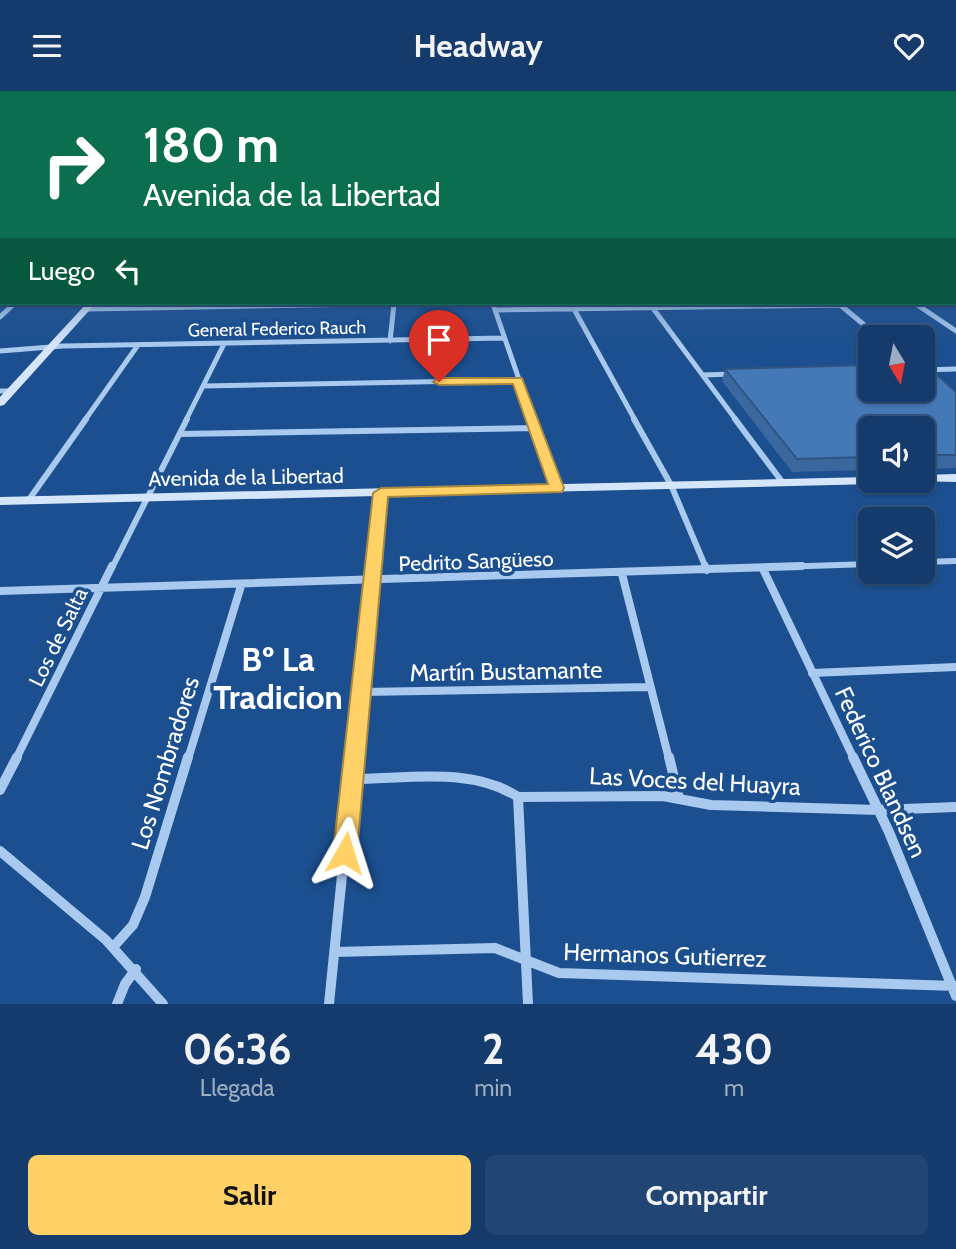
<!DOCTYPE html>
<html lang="es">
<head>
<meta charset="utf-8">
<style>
	:root { --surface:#143b6b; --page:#214673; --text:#f1f3f6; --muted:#9dadc1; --line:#33557e; --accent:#ffd166 }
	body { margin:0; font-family:Cabin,sans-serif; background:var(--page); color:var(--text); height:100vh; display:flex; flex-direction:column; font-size:26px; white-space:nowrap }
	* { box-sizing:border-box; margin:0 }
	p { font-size:23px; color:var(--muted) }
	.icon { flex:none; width:38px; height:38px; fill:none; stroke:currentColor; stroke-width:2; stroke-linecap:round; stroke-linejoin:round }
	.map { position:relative; height:913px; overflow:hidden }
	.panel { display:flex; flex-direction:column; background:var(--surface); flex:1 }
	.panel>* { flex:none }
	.banner { position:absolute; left:0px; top:0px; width:957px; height:214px; box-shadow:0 2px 5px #0004,0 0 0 2px var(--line); background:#0b6e4f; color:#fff; overflow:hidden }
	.needle { width:46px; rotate:170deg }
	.buttons { position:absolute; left:858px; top:234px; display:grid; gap:14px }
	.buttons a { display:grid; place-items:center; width:77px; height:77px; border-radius:10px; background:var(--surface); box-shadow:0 2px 5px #0004,0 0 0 2px var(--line); font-size:35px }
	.pin { position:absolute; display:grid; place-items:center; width:60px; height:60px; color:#fff; margin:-72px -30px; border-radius:50% 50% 50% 0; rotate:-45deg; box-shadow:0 0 7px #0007 }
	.pin .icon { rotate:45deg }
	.me { position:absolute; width:77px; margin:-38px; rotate:6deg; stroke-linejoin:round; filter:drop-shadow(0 0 5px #0008) }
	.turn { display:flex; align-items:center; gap:24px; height:147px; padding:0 28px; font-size:32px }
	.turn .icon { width:91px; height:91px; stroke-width:2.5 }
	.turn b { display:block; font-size:49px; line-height:60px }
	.then { display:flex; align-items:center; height:66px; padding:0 28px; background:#0003; gap:14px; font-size:26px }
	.eta { display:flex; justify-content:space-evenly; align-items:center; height:119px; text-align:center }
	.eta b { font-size:42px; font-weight:700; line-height:49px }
	.cta { display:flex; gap:14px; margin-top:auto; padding:14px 28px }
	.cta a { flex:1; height:80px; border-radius:10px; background:var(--accent); color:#111; font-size:28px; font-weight:700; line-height:80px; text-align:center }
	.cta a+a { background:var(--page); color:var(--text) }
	header { display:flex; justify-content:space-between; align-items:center; height:91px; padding:0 28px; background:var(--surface); font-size:32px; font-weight:700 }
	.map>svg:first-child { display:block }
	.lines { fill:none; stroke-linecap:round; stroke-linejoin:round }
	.street-far4 { stroke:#a9c9ee; stroke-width:3.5 }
	.street-far3 { stroke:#a9c9ee; stroke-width:5 }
	.street-far2 { stroke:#a9c9ee; stroke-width:6 }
	.street-far1 { stroke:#a9c9ee; stroke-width:8 }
	.street { stroke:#a9c9ee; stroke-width:10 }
	.secondary { fill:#d6e6fa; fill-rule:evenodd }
	.wall { fill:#3a679d }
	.building { fill:#4478b7; stroke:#305480; stroke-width:2 }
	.route { fill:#ffd166; stroke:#a68842; stroke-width:2 }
	.labels { text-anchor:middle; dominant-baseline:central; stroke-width:7; stroke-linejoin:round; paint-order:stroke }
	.far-street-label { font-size:18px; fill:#fff; stroke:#1b4f8f }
	.street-label { font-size:21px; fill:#fff; stroke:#1b4f8f }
	.near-street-label { font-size:24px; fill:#fff; stroke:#1b4f8f }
	.near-district-label { font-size:33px; font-weight:bold; fill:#fff; stroke:#1b4f8f }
</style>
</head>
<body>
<header><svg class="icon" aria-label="menu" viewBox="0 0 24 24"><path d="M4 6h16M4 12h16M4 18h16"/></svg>Headway<svg class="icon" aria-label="heart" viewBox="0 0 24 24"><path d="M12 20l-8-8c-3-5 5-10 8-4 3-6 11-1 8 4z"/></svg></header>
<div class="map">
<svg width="956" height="913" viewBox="0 0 956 913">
	<rect width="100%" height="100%" fill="#1b4f8f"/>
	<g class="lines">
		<!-- street-far4 -->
		<path class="street-far4" d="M0 168 2 166
			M492 212 493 215
			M837 212 841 215
			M914 212 919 215
			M12 215 16 212
			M259 215 394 213
			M394 215V212
			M757 215 840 214"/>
		<!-- street-far3 -->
		<path class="street-far3" d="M493 213 533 329
			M839 213 880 247
			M916 213 956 240
			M652 216 736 329
			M87 218 366 213
			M574 218 635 329
			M495 219 840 214
			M0 226 14 213
			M390 250 394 213
			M0 260 63 255 504 247
			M922 279 956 278
			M703 284 733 283
			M204 295 518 289
			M0 300H11
			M85 329 138 254
			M186 329 224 253"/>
		<!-- street-far2 -->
		<path class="street-far2" d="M533 328 557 397
			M634 328 671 394 706 477
			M735 328 783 392
			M180 343 535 337
			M28 410 86 328
			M922 471 956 470
			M112 477 187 328
			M373 477 381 402
			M745 477 870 473"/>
		<!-- street-far1 -->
		<path class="street-far1" d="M705 475 707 479
			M763 478 854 668
			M622 483 669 668
			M0 500 802 475
			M812 582 956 576
			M363 601 650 596
			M16 668 112 475
			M188 668 241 495
			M354 668 374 475"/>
		<!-- street -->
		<path class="street" d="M669 666 679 707
			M853 666 889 741 956 905
			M352 688C406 688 471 675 518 706L663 705 711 714 878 719 956 716
			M0 699 17 666
			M518 706 528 913
			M0 760 106 849 163 913
			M115 854 133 834 145 806 188 666
			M335 861 495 857 559 882 956 895
			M117 913 125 893 136 878
			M329 913 354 666"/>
		<!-- secondary -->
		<path class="secondary" d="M87 212H96L4 314 0 315V306Z
			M956 383V391L917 390H922V384Z
			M870 386V390H876L874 393 0 414V406Z"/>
	</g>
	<!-- wall -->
	<path class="wall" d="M725 278 956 301V377L922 378V338H870V379L792 381 722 290Z"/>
	<!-- building -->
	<path class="building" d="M922 273H925L956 301V364H922V338H870V366L797 368 725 278 870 274V299H922Z"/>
	<!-- sky -->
	<linearGradient id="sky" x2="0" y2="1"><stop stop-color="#0f2b4f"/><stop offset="0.5" stop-color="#39639b"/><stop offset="1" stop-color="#39639b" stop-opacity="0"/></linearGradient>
	<rect width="956" height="254" fill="url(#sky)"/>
	<!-- route -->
	<path class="route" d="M522 287 564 397 562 401 388 406 357 762 353 770 345 774 337 770 333 762 373 402 381 397 548 393 513 293 439 294 433 291 439 287Z"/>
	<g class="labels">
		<!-- far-street labels -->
		<g class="far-street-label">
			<text transform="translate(277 238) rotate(-1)">General Federico Rauch</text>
		</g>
		<!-- street labels -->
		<g class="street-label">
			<text transform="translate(246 386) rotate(-1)">Avenida de la Libertad</text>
			<text transform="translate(476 470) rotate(-2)">Pedrito Sangüeso</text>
			<text transform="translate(58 546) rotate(-64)">Los de Salta</text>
		</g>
		<!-- near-street labels -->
		<g class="near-street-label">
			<text transform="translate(506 580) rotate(-1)">Martín Bustamante</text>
			<text transform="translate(165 672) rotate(-73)">Los Nombradores</text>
			<text transform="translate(881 681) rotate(65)">Federico Blandsen</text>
			<text transform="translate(695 690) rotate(3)">Las Voces del Huayra</text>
			<text transform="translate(665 864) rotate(2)">Hermanos Gutierrez</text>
		</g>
		<!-- near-district labels -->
		<g class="near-district-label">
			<text x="278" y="568">Bº La<tspan x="278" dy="38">Tradicion</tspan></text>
		</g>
	</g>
</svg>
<div class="buttons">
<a><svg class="needle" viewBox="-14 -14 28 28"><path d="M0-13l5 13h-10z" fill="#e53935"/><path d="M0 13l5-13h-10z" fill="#9dadc1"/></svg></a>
<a><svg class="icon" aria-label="sound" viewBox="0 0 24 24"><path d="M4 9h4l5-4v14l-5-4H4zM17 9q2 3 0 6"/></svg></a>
<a><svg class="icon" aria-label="layers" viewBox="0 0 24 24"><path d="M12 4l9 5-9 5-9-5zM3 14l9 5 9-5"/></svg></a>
</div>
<div class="pin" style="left:439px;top:291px;background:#d93025"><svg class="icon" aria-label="arrive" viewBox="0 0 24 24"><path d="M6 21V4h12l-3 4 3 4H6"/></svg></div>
<svg class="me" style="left:345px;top:762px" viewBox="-20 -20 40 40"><path d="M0-17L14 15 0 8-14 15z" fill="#ffd166" stroke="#fff" stroke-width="4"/></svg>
<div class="banner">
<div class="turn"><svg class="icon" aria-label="right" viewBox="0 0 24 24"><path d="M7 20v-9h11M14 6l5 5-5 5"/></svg><div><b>180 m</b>Avenida de la Libertad</div></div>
<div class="then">Luego<svg class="icon" aria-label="left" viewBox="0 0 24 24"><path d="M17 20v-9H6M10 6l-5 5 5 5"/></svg></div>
</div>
</div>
<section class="panel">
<div class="eta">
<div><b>06:36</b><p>Llegada</p></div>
<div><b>2</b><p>min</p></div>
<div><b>430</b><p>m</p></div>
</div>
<div class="cta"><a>Salir</a><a>Compartir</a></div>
</section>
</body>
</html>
